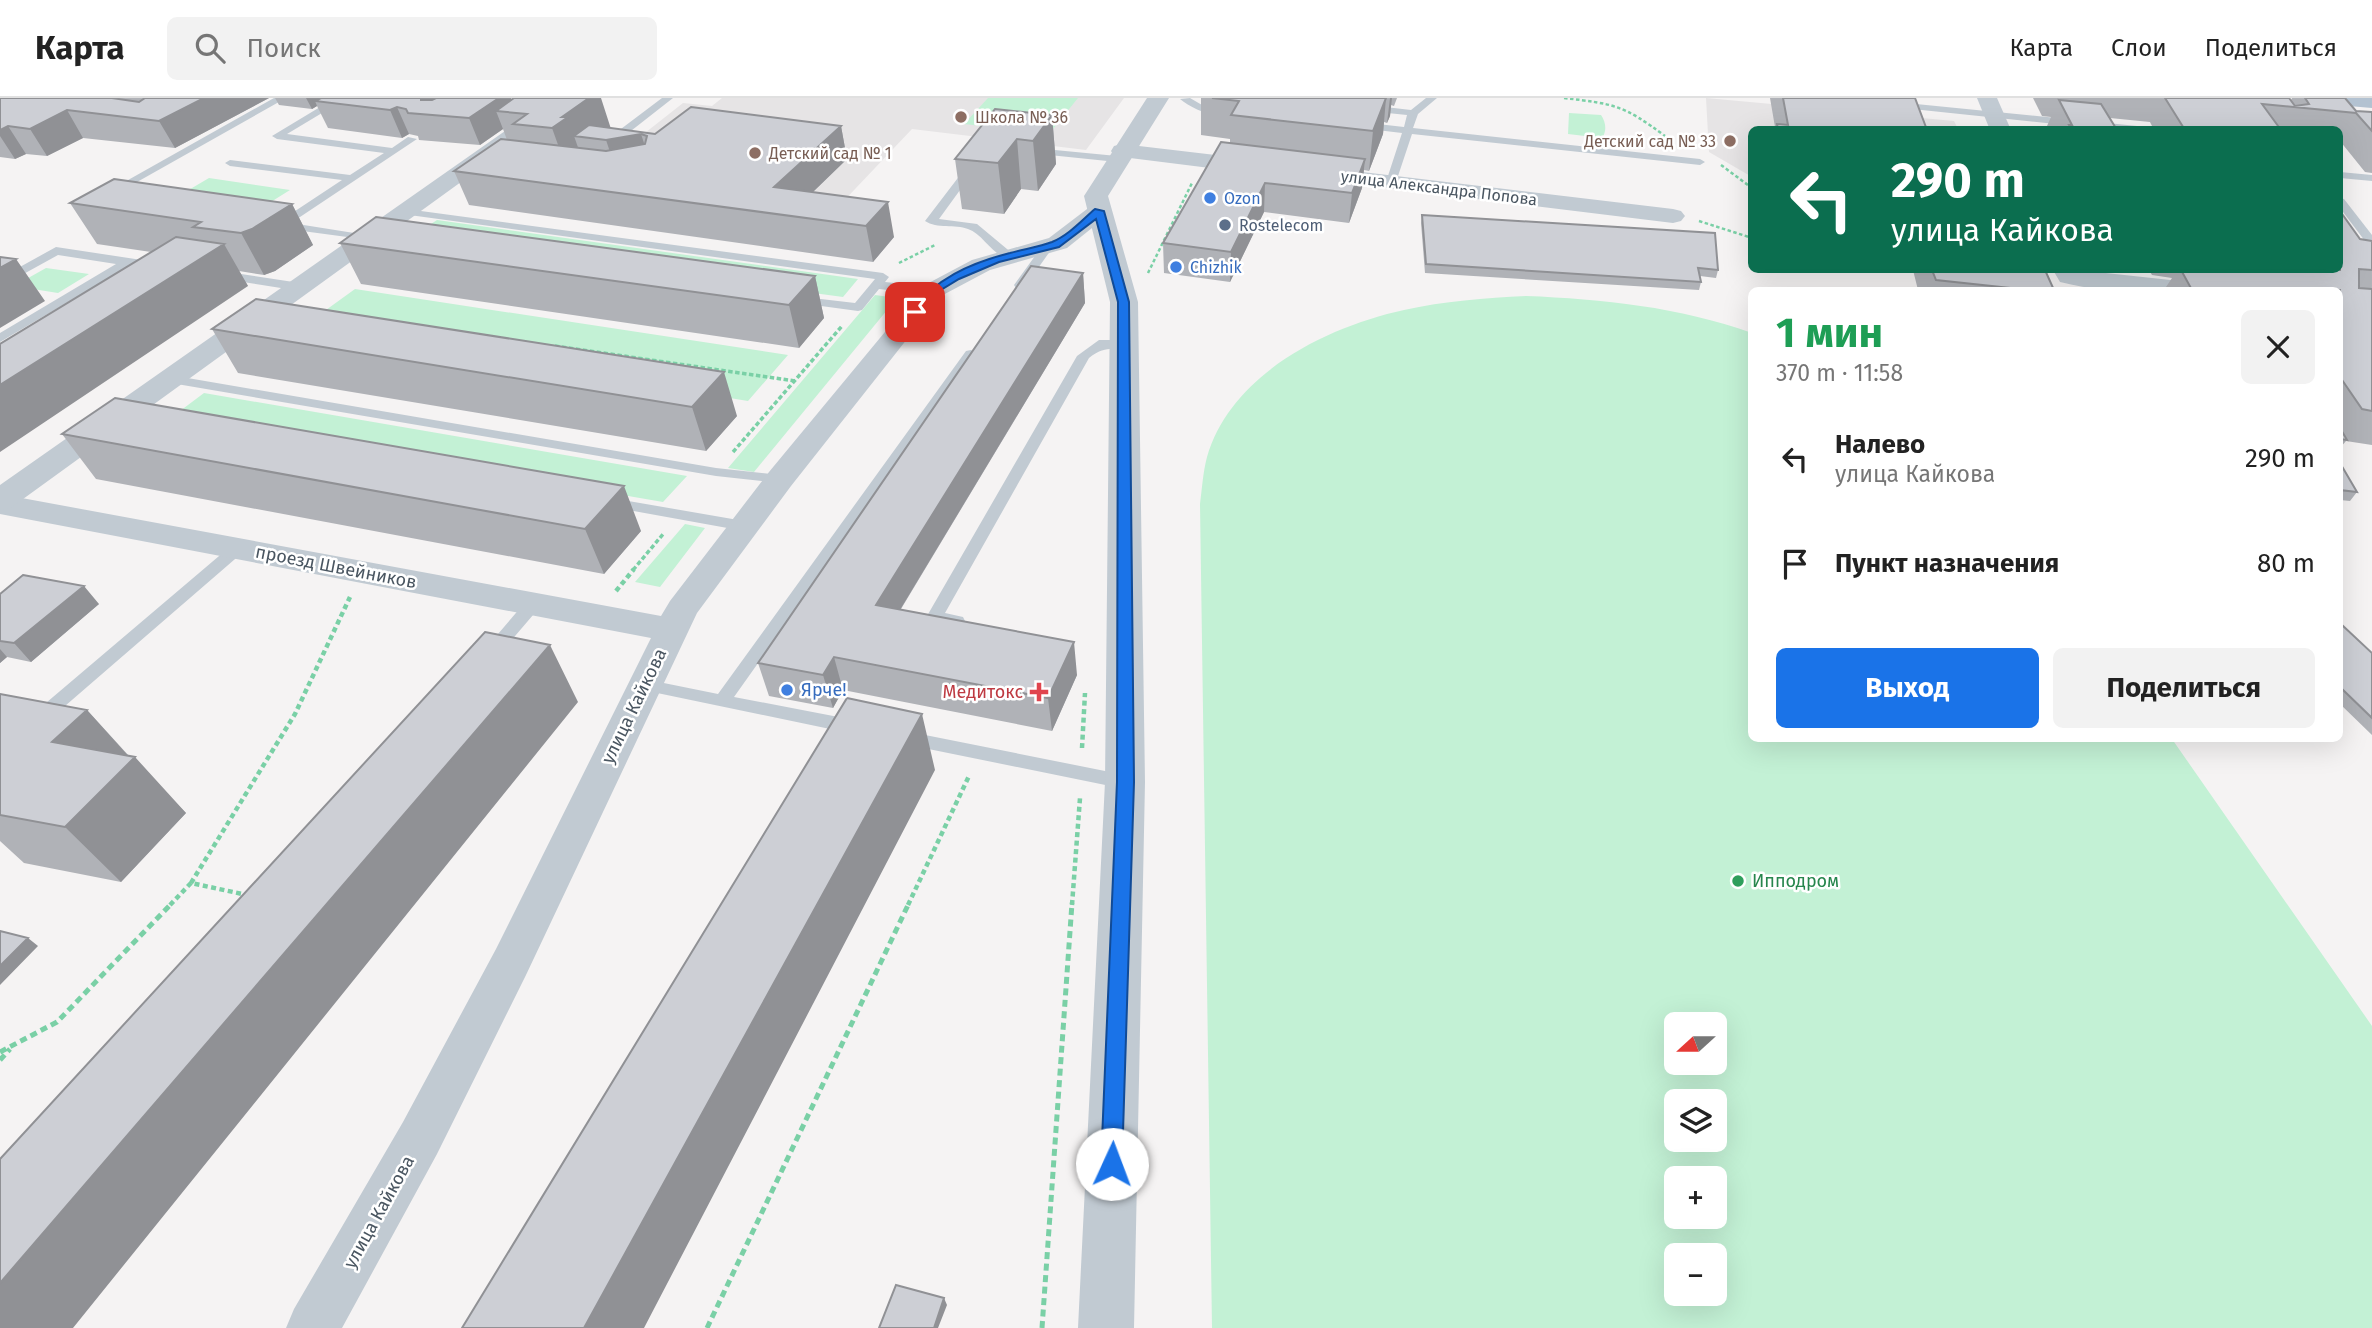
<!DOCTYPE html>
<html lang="ru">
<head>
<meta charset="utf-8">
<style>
	:root { --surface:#fff; --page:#f2f2f2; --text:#222; --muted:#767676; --line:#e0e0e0; --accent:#1a73e8 }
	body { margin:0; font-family:"Fira Sans",sans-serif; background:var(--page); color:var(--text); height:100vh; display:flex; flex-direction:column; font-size:26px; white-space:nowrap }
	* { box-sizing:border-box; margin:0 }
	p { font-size:23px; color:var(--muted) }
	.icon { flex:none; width:38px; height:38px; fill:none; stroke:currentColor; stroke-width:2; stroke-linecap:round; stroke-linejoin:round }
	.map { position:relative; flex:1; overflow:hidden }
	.side { position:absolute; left:1748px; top:189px; width:595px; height:455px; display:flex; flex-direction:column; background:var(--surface); border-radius:10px; box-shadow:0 7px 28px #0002 }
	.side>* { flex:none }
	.hud { position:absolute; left:1748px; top:28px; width:595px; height:147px; border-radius:10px; box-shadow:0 7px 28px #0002; background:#0b6e4f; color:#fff; overflow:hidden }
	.needle { width:46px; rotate:249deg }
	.buttons { position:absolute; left:1664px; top:914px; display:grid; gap:14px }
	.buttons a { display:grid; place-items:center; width:63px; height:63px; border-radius:10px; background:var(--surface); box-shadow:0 7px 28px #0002; font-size:35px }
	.pin { position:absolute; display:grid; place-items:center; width:60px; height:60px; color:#fff; margin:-30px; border-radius:14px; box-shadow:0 4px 10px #0006 }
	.me { position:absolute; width:77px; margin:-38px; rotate:2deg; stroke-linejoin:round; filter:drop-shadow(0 0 5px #0008) }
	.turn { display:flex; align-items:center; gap:24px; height:147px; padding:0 28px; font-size:32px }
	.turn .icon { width:91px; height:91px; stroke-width:2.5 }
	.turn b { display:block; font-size:49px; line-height:60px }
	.round { display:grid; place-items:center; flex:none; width:74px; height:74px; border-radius:10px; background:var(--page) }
	.head { display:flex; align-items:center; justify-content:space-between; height:119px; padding:0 28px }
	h1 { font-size:42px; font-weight:700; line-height:52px; color:#1e9e55 }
	.button { display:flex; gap:14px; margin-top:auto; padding:14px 28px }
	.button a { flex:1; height:80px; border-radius:10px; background:var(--accent); color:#fff; font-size:28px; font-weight:700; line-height:80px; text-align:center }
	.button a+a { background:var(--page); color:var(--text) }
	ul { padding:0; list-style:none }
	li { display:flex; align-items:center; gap:21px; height:105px; padding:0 28px }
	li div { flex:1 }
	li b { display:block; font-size:26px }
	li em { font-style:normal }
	header { display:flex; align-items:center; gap:42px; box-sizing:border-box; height:98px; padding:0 35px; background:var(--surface); border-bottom:2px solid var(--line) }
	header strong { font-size:33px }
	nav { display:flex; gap:38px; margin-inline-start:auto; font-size:24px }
	.search { width:490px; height:63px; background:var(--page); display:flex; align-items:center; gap:18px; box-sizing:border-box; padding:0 24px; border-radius:10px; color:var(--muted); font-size:26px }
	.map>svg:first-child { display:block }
	.education { fill:#e6e4e5 }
	.green { fill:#c3f1d5; fill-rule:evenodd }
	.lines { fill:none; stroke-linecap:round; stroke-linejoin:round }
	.path-far3 { stroke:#7ad0a6; stroke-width:2.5; stroke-dasharray:3.5 2.5; stroke-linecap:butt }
	.path-far2 { stroke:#7ad0a6; stroke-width:3.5; stroke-dasharray:4.5 2.5; stroke-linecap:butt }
	.path-far1 { stroke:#7ad0a6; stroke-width:4.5; stroke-dasharray:5 3.5; stroke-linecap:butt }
	.path { stroke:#7ad0a6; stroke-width:5; stroke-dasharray:7 4.5; stroke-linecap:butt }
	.service { fill:#c1cad2; fill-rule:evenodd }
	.minor { fill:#c1cad2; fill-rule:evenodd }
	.tertiary { fill:#c1cad2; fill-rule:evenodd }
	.primary { fill:#b3c2d1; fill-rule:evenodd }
	.wall { fill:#b0b2b7 }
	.shaded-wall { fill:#909195 }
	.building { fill:#cdcfd5; stroke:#909195; stroke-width:2 }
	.route { fill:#1a73e8; stroke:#114b97; stroke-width:2 }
	.education-dot { fill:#8d6e63; stroke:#fff; stroke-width:2.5 }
	.shop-dot { fill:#3f7fe0; stroke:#fff; stroke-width:2.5 }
	.service-dot { fill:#5c6f8a; stroke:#fff; stroke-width:2.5 }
	.health-dot { fill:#e0444e; stroke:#fff; stroke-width:2.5 }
	.leisure-dot { fill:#2e9e5b; stroke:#fff; stroke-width:2.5 }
	.labels { text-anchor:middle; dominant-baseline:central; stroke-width:5; stroke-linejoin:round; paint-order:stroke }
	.far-education-label { font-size:16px; fill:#785e54; stroke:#fff; text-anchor:start }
	.far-street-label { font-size:16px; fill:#4a5661; stroke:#fff }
	.far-shop-label { font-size:16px; fill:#366cbe; stroke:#fff; text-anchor:start }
	.far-service-label { font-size:16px; fill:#4e5e75; stroke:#fff; text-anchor:start }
	.street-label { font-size:18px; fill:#4a5661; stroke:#fff }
	.shop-label { font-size:18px; fill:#366cbe; stroke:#fff; text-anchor:start }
	.health-label { font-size:18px; fill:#be3a42; stroke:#fff; text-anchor:end }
	.leisure-label { font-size:18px; fill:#27864d; stroke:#fff; text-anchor:start }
</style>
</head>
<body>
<header>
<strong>Карта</strong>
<div class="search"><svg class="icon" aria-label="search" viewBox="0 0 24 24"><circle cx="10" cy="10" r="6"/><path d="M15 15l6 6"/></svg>Поиск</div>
<nav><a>Карта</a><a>Слои</a><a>Поделиться</a></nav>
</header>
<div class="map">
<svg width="2372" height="1230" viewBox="0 0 2372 1230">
	<rect width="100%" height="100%" fill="#f5f3f3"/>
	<!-- education -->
	<path class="education" d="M722 0H1124L1086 52 912 31 837 110 589 79 683 5 712 8Z
		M1706 0 1954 23 1958 31 1752 32V79L1709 54Z"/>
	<!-- green -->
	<path class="green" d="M988 0H1078L1049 36 964 26Z
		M1569 15 1601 17C1606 24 1607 33 1602 40L1568 36Z
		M209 80 290 92 258 112 175 100Z
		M437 122 858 181 843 199 410 140Z
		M46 170 89 176 58 195 14 188Z
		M355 191 788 257 748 303 301 230Z
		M875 197 897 200 754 374 728 370Z
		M1526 198C1603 201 1679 209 1752 235V640L2172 641 2372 928V1230H1212L1200 406C1202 391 1203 374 1207 359 1231 276 1326 229 1404 212 1444 203 1485 200 1526 198ZM1676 926H1715V964H1676ZM1676 1003H1715V1041H1676ZM1676 1080H1715V1118H1676ZM1676 1157H1715V1195H1676Z
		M204 295 687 378 663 404 172 319Z
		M685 426 705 430 660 489 635 484Z"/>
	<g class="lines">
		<!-- path-far3 -->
		<path class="path-far3" d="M1564 0C1615 6 1623 7 1665 38
			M1721 67 1752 90
			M1699 123 1752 140
			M899 165 935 147
			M1148 175 1192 85"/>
		<!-- path-far2 -->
		<path class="path-far2" d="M555 248 795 283
			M733 354 842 228
			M633 472 664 435"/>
		<!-- path-far1 -->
		<path class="path-far1" d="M616 493 634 471
			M1082 650 1085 595
			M191 785 295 616 350 499
			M170 807 191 785 247 797
			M908 807 969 678
			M1072 807 1080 700"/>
		<!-- path -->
		<path class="path" d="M0 954 57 924 172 805
			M0 962 10 951
			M707 1230 909 805
			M1042 1230 1072 805"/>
		<!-- service -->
		<path class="service" d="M274 0H286L114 97 105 95Z
			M335 0H347L287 36 392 50 408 39 417 41 291 125 373 138 377 139V143L280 130 274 127 342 82 230 68 225 65 230 62 350 77 384 55 277 41 272 38Z
			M662 0H673L613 47H605V43Z
			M1190 0 1202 7 1230 13C1216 22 1192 11 1180 1Z
			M1426 0H1437L1418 16 1413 30 1700 61 1705 64 1700 67 1412 36 1396 84 1387 86 1386 84 1402 35 1360 30 1355 27 1360 24 1404 29 1407 17 1368 13 1363 10 1368 7 1411 12Z
			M1896 4 2147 29 2152 32H2112L1893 9 1891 7Z
			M1034 50 1117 58 1122 61 1117 64 1030 55V51Z
			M967 68 976 70 939 121 977 126 1013 156V160C995 163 984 136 968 131 955 126 937 131 925 123Z
			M2340 74 2372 77V83L2340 80Z
			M2340 100 2344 101 2372 137V148L2368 147 2340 110Z
			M406 111 883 175 889 179 885 184 932 189 938 193 932 197 879 191 862 212 858 213 799 205 793 201 795 198 855 205 875 181 402 116 400 114Z
			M1043 147 1053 149 1024 190H1016L1014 187Z
			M56 149 155 164 161 168 155 172 129 168 0 244V235L116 166 58 157 0 189V180Z
			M221 173 300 185 306 189 300 193 217 180V174Z
			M1099 242H1124L1130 246C1117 256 1109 244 1089 260L945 515 963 519 965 523 963 527 957 529 929 522 927 518 1077 258Z
			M971 252 977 256 734 599 854 622 860 624 863 629 860 634 854 636 638 591 635 587 638 583 644 581 718 596 966 253Z
			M170 277 716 370 780 377 787 381 780 385 716 378 165 284V278Z
			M611 400 744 423 752 428 744 433 606 408 604 405 606 402Z
			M237 446 242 447 245 451 242 455 6 659 0 661V644L232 447Z
			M533 501 541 506 539 510 498 558H486L484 554 486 550 527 502Z
			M905 633 1125 677 1131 679 1134 684 1131 689 1125 691 899 645 896 640 899 635Z"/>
		<!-- minor -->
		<path class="minor" d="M1977 0H1997L2011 32H1990Z
			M1122 46 1258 62 1266 64 1269 69 1266 74 1258 76 1114 58 1111 53 1114 48Z
			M1312 68 1673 111 1681 113 1685 118 1681 123 1673 125 1304 80 1301 75 1304 70Z
			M1099 106 1107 108 1111 113 1107 118 1067 150 990 172 941 198 791 388 697 515 526 877 437 1056 342 1230H286L294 1211 403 1024 496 851 651 540 0 416V396L661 518 670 503 769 374 923 188 972 162 1049 140 1091 108Z
			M2053 172H2078L2189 184 2198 187 2202 192C2157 196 2104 195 2060 184Z"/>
		<!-- tertiary -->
		<path class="tertiary" d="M552 0H577L12 409 0 412V387Z
			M1147 0H1169L1108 98 1138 204 1145 684 1134 1230H1078L1105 684 1110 204 1084 98Z"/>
		<!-- primary -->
		<path class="primary" d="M2314 0H2372V10L2325 6 2317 5Z"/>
	</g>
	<!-- wall -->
	<path class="wall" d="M0 0H269L175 50 83 40 47 58 26 56 15 61 0 59Z
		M275 0H511L512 2 610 30 655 36 841 28 847 61 813 94 894 139 873 164 469 107 454 73 507 42 503 31 480 47 419 42 418 38 409 36 402 40 328 30 317 8 312 11 279 7Z
		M1201 0H1397L1394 8 1391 7 1390 18 1387 25 1384 24 1383 36 1369 73 1364 72 1362 90 1349 125 1264 114 1230 184 1164 175 1163 145 1230 46V41L1201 37Z
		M1770 0H1915L1927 32H1775V29Z
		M2033 0H2289L2291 2 2292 0H2345L2356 13 2372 14V75L2365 74 2340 43V32H2154L2150 24 2110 20 2117 32H2048L2047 28 2051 19 2042 18Z
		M1052 17 1056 66 1038 93 1021 91 1004 116 962 111 955 61Z
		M70 105 292 106 313 147 275 173 264 177 239 173 248 188 151 154 97 146Z
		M1422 117 1718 172 1716 180 1700 178 1701 184 1699 192 1425 175 1421 125Z
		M2360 141 2372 143V347L2346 343 2340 350V192H2164L2172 180 2152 177 2149 172H2340Z
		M340 145 815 178 824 220 799 250 361 186Z
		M1913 172H2045L2054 192H1918Z
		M1083 175 1085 205 901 511 1077 577 1052 633 843 592 833 610 769 598 758 565Z
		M256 201 737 318 706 353 238 275 212 231Z
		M62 336 641 433 604 476 96 381Z
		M2340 365 2357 394 2350 403 2340 402Z
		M0 496 99 506 31 564 7 559 0 565Z
		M2340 528 2372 555V637L2340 606Z
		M0 596 87 612 129 658 186 715 121 784 24 765 0 743Z"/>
	<!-- shaded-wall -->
	<path class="shaded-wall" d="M204 0H269L175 50 159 23Z
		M306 0H324L315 3 317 8 312 11Z
		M421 0H465L438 17 421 2Z
		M499 0H511L517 15 496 13 503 31 480 47 469 20Z
		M589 0H601L611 31 574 38 581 58 566 69 552 30 562 19Z
		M1386 0 1383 36 1369 73 1373 33Z
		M1390 0H1392L1390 18 1387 25Z
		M397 9 409 36 402 40 390 12Z
		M67 12 83 40 47 58 30 31Z
		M1052 17 1056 66 1038 93 1033 43Z
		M8 28 26 56 15 61 0 38V32Z
		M841 28 847 61 788 118 774 89Z
		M641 36 652 69 617 75 606 42Z
		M1017 41 1021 91 1004 116 998 65Z
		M1365 61 1362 90 1349 125 1352 95Z
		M1265 85 1264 114 1230 184 1231 154Z
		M888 104 894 139 873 164 866 128Z
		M292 106 313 147 275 173 264 177 241 135Z
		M224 146 248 188 0 354V287Z
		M16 161 45 203 0 230V170Z
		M1083 175 1085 205 883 540 876 507Z
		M815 178 824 220 799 250 789 207Z
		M724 274 737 318 706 353 692 309Z
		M624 388 641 433 604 476 585 431Z
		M84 488 99 506 31 564 14 545Z
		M1074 544 1077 577 1052 633 1048 600Z
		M550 547 578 604 73 1230H0V1185Z
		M0 551 7 559 0 565Z
		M834 559 843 592 833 610 823 577Z
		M87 612 132 662 135 659 186 715 121 784 65 729 52 644Z
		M922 616 935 672 644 1230H584Z
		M28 840 38 848 0 887V868Z
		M944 1200 947 1207 938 1230H934Z"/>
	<!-- building -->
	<path class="building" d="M0 0H112L139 4 145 0H204L159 23 67 12 30 31 8 28 0 32Z
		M321 0H421V2H432L436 0H499L469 20 408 15 406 11 397 9 390 12 315 3Z
		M514 0H589L562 19H568L552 30 513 26 527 16 496 13Z
		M1212 0H1386L1373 33 1231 17 1239 3Z
		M1783 0H1915L1927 32H1778L1777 26 1788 27Z
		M2165 0H2289L2295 8 2309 6 2305 0H2345L2356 13 2372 14V33L2356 15 2262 6 2281 32H2185Z
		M2059 2 2101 6 2117 32H2072L2069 27H2072Z
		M691 9 841 28 774 89 888 104 866 128 454 73 501 41 606 53 645 46 647 38 641 36 606 42 574 38 589 27 655 36Z
		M995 11 1052 17 1033 43 1017 41 998 65 955 61Z
		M1221 44 1365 61 1352 95 1265 85 1231 154 1163 145Z
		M114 81 292 106 252 131 241 135 193 129 201 124 70 105Z
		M2340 113 2360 141 2372 143V172L2359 171V190L2372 191V313L2362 311 2340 279V192H2192L2181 172H2340Z
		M1422 117 1715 135 1718 172 1698 170 1701 184 1426 166Z
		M376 119 815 178 789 207 340 145Z
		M176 139 224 146 0 287V246Z
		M0 159 16 161 0 170Z
		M1031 168 1083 175 876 507 1074 544 1048 600 834 559 823 577 758 565Z
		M1932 172H2045L2054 192H2029L1936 182Z
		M256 201 724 274 692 309 212 231Z
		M115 300 624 388 585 431 62 336Z
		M2340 330 2347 342 2340 341Z
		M2340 365 2357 394 2340 392Z
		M23 477 84 488 14 545 0 543V496Z
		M2342 527 2372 555V620L2340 589V528Z
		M485 534 550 547 0 1185V1061Z
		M0 596 87 612 52 644 135 659 65 729 0 717Z
		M847 600 922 616 584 1230H462Z
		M0 833 28 840 0 868Z
		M896 1187 944 1200 934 1230H879Z"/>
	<!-- route -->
	<path class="route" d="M1095 111 1104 113 1129 204 1134 684 1122 1066 1119 1074 1112 1076 1104 1074 1101 1066 1117 684 1118 204 1096 121 1059 149 999 164 959 181 936 195 919 216 910 214C935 181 970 165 1010 155 1024 151 1039 149 1052 144 1069 137 1082 122 1095 111Z"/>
	<!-- markers -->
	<g class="education-dot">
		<circle cx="961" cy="19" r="7"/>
		<circle cx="1730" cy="43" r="7"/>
		<circle cx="755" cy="55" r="7"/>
	</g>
	<g class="shop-dot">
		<circle cx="1210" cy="100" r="7"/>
		<circle cx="1176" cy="169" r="7"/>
		<circle cx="787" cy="592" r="7"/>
	</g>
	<circle class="service-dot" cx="1225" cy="127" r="7"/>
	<path class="health-dot" d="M1035.5 583.5h7v7h7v7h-7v7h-7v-7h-7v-7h7z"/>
	<circle class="leisure-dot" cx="1738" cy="783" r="7"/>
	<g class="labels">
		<!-- far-education labels -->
		<g class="far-education-label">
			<text x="975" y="19">Школа № 36</text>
			<text x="1716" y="43" text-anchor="end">Детский сад № 33</text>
			<text x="769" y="55">Детский сад № 1</text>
		</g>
		<!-- far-street labels -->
		<g class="far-street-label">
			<text transform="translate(1439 90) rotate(7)">улица Александра Попова</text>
		</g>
		<!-- far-shop labels -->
		<g class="far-shop-label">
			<text x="1224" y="100">Ozon</text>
			<text x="1190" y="169">Chizhik</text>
		</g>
		<!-- far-service labels -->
		<g class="far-service-label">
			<text x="1239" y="127">Rostelecom</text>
		</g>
		<!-- street labels -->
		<g class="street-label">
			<text transform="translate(336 469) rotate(11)">проезд Швейников</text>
			<text transform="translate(634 608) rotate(-64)">улица Кайкова</text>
			<text transform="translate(379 1114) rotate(-61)">улица Кайкова</text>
		</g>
		<!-- shop labels -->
		<g class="shop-label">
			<text x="801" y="592">Ярче!</text>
		</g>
		<!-- health labels -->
		<g class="health-label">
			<text x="1023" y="594">Медитокс</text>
		</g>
		<!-- leisure labels -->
		<g class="leisure-label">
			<text x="1752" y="783">Ипподром</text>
		</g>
	</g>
</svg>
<div class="buttons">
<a><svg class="needle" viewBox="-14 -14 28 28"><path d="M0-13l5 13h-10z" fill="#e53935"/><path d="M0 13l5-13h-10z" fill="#767676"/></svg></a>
<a><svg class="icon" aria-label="layers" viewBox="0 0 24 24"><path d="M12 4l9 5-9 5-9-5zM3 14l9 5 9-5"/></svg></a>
<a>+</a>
<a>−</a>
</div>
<div class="pin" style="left:915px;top:214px;background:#d93025"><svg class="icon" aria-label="arrive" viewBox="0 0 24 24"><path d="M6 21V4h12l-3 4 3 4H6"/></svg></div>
<svg class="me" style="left:1112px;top:1066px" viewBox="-20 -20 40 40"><circle r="19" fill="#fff"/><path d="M0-13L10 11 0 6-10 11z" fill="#1a73e8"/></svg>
<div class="hud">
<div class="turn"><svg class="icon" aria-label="left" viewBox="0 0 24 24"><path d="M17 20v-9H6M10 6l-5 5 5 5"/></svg><div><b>290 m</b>улица Кайкова</div></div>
</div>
<section class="side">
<div class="head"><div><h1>1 мин</h1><p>370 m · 11:58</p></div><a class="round"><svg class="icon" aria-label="close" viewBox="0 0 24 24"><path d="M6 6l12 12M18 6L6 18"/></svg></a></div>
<ul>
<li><svg class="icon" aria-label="left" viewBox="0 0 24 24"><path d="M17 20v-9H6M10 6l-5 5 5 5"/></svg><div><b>Налево</b><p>улица Кайкова</p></div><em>290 m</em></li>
<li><svg class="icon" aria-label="arrive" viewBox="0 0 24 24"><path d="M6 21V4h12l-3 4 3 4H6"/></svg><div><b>Пункт назначения</b></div><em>80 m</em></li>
</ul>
<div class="button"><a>Выход</a><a>Поделиться</a></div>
</section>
</div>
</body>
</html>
